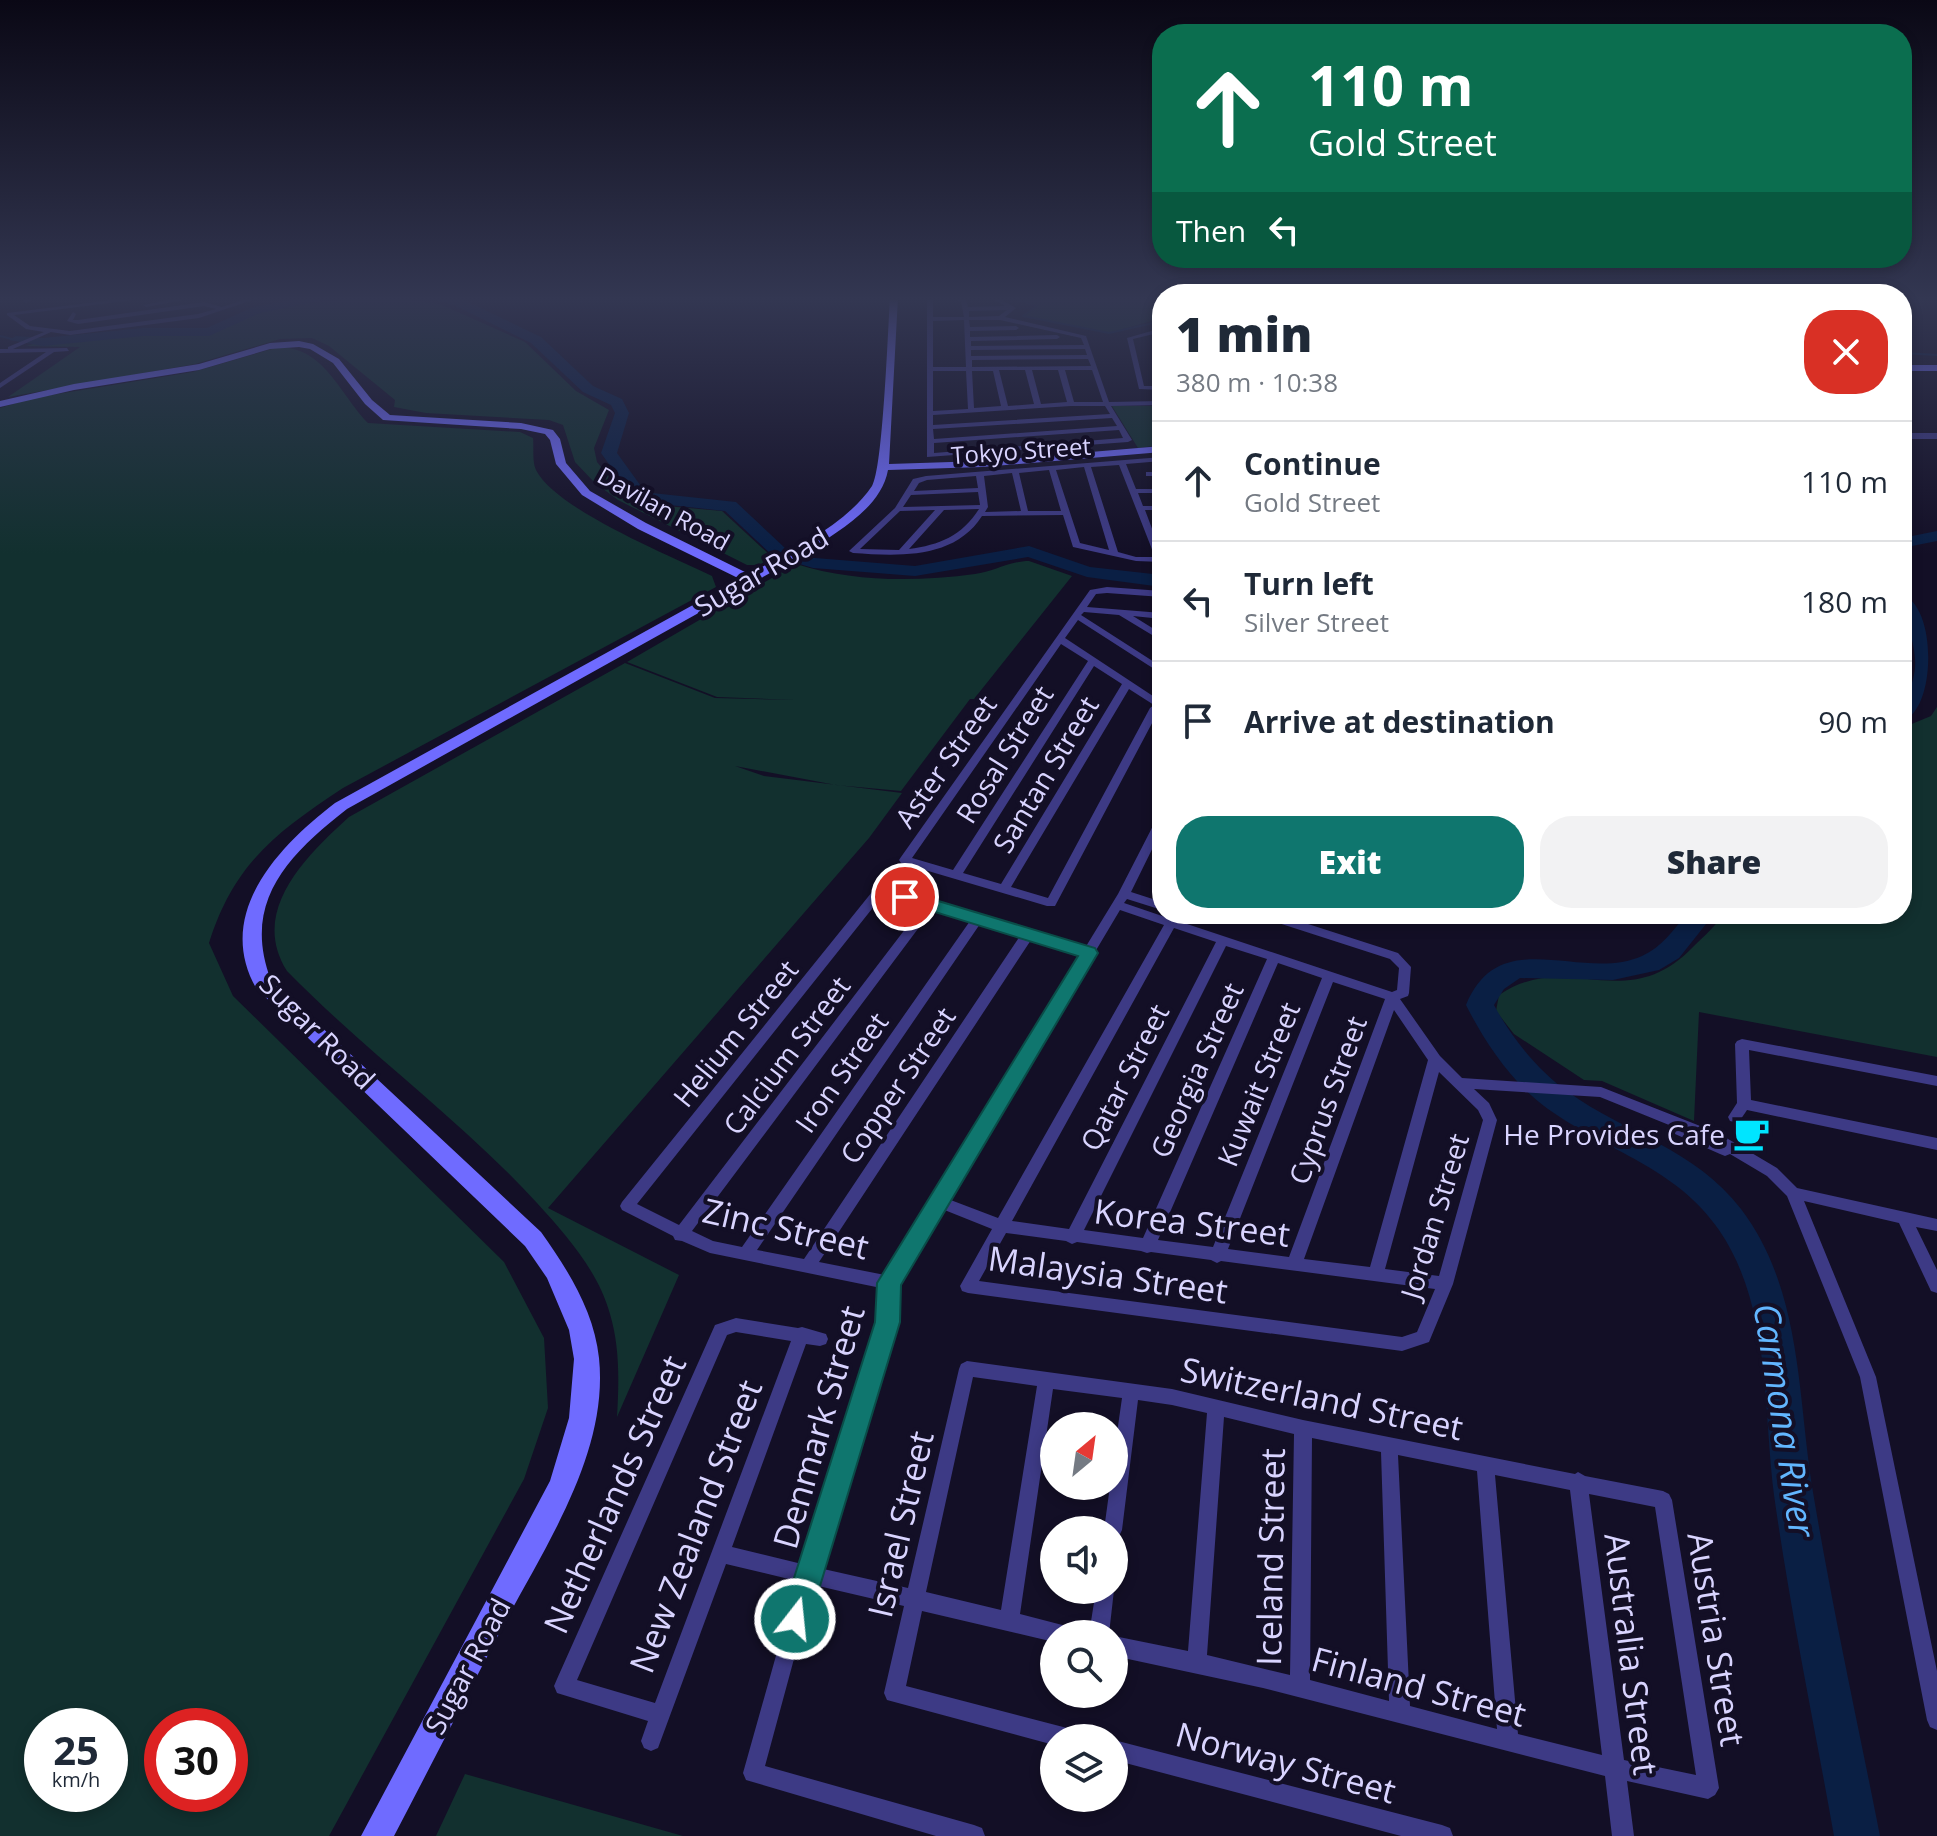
<!DOCTYPE html>
<html lang="en">
<head>
<meta charset="utf-8">
<style>
	:root { --surface:#fff; --page:#f2f2f3; --text:#1f2937; --muted:#747a83; --line:#e0e1e3; --accent:#0f766e }
	body { margin:0; font-family:"Open Sans",sans-serif; background:var(--page); color:var(--text); height:100vh; display:flex; flex-direction:column; font-size:30px; white-space:nowrap }
	* { box-sizing:border-box; margin:0 }
	p { font-size:26px; color:var(--muted) }
	.icon { flex:none; width:44px; height:44px; fill:none; stroke:currentColor; stroke-width:2; stroke-linecap:round; stroke-linejoin:round }
	.map { position:relative; flex:1; overflow:hidden }
	.sheet { position:absolute; left:1152px; top:284px; width:760px; height:640px; display:flex; flex-direction:column; background:var(--surface); border-radius:32px; box-shadow:0 4px 12px #0003 }
	.sheet>* { flex:none }
	.top-card { position:absolute; left:1152px; top:24px; width:760px; height:244px; border-radius:32px; box-shadow:0 4px 12px #0003; background:#0b6e4f; color:#fff; overflow:hidden }
	.needle { width:52px; rotate:29deg }
	.controls { position:absolute; left:1040px; top:1412px; display:grid; gap:16px }
	.controls a { display:grid; place-items:center; width:88px; height:88px; border-radius:50%; background:var(--surface); box-shadow:0 4px 12px #0003; font-size:40px }
	.speed { position:absolute; left:24px; top:1708px; display:flex; gap:16px; font-size:40px; font-weight:700; text-align:center }
	.speed>* { display:grid; place-content:center; width:104px; height:104px; border-radius:50%; background:var(--surface); box-shadow:0 4px 12px #0003; line-height:1 }
	.speed small { font-size:20px; font-weight:400 }
	.speed .limit { border:12px solid #d22; background:#fff; color:#111 }
	.pin { position:absolute; display:grid; place-items:center; width:68px; height:68px; color:#fff; margin:-34px; border:4px solid #fff; border-radius:50%; box-shadow:0 2px 8px #0007 }
	.me { position:absolute; width:88px; margin:-44px; rotate:16deg; stroke-linejoin:round; filter:drop-shadow(0 0 6px #0008) }
	.turn { display:flex; align-items:center; gap:28px; height:168px; padding:0 24px; font-size:36px }
	.turn .icon { width:104px; height:104px; stroke-width:2.5 }
	.turn b { display:block; font-size:56px; line-height:68px }
	.then { display:flex; align-items:center; height:76px; padding:0 24px; background:#0003; gap:16px; font-size:30px }
	.round { display:grid; place-items:center; flex:none; width:84px; height:84px; border-radius:32px; background:var(--page) }
	.summary { display:flex; align-items:center; justify-content:space-between; height:136px; padding:0 24px }
	h1 { font-size:48px; font-weight:800; line-height:60px }
	.action { display:flex; gap:16px; margin-top:auto; padding:16px 24px }
	.action a { flex:1; height:92px; border-radius:32px; background:var(--accent); color:#fff; font-size:32px; font-weight:800; line-height:92px; text-align:center }
	.action a+a { background:var(--page); color:var(--text) }
	ul { padding:0; list-style:none }
	li { display:flex; align-items:center; gap:24px; height:120px; padding:0 24px; border-top:2px solid var(--line) }
	li div { flex:1 }
	li b { display:block; font-size:30px }
	li em { font-style:normal }
	.map>svg:first-child { display:block }
	.green { fill:#12302f; fill-rule:evenodd }
	.lines { fill:none; stroke-linecap:round; stroke-linejoin:round }
	.stream { stroke:#0a1f44; stroke-width:2 }
	.river { fill:#0a1f44; fill-rule:evenodd }
	.minor { fill:#3d3a85; fill-rule:evenodd }
	.tertiary { fill:#3d3a85; fill-rule:evenodd }
	.secondary { fill:#6f6bff; fill-rule:evenodd }
	.route { fill:#0f766e; stroke:#0a4d48; stroke-width:2 }
	.labels { text-anchor:middle; dominant-baseline:central; stroke-width:8; stroke-linejoin:round; paint-order:stroke }
	.far-street-label { font-size:24px; fill:#d9d4ff; stroke:#130f26 }
	.street-label { font-size:28px; fill:#d9d4ff; stroke:#130f26 }
	.poi-label { font-size:28px; fill:#d9d4ff; stroke:#130f26; text-anchor:end }
	.near-street-label { font-size:34px; fill:#d9d4ff; stroke:#130f26 }
	.near-water-label { font-size:36px; font-style:italic; fill:#62b6ff; stroke:#130f26 }
</style>
</head>
<body>
<div class="map">
<svg width="1937" height="1836" viewBox="0 0 1937 1836">
	<rect width="100%" height="100%" fill="#130f26"/>
	<!-- green -->
	<path class="green" d="M385 297 440 304 525 342 576 391 609 410 594 448 597 462 626 497 643 504 722 511 772 557 759 565H747L618 500 594 482 575 462 563 425 549 420 426 413 394 407 395 400 329 346 312 338 280 339 195 364 8 397 80 347 26 346 36 343 144 334 211 333 262 311 308 303Z
		M1011 297H1162V318L1109 333 1024 316 1038 306Z
		M279 347C325 348 339 393 368 423L520 432 533 438C534 447 532 462 536 470 555 509 671 556 712 576L716 587 343 788C275 833 234 864 209 943L233 996 504 1262 544 1338 548 1408 524 1479 329 1836H0V408L33 398 193 372ZM42 1726H110V1794H42ZM162 1726H230V1794H162Z
		M1112 406H1162V445L1138 448Z
		M1029 561 1072 576 974 699H970L901 791 836 785 735 766 764 776 902 793 869 838 548 1208 679 1275 617 1417C619 1382 620 1348 610 1314 598 1271 567 1236 537 1203 460 1119 367 1053 287 971 249 911 306 856 349 817L625 663 715 698 796 700 717 697 627 662 796 564C853 582 915 582 975 574 993 572 1010 561 1029 561Z
		M1937 707V1057L1699 1012 1694 1121 1602 1081 1584 1080 1514 1034 1496 1011 1499 995C1567 948 1626 1018 1694 946 1704 936 1716 926 1723 914H1902V728L1931 716Z
		M465 1774 683 1836H436Z"/>
	<g class="lines">
		<!-- stream -->
		<path class="stream" d="M1009 297 1037 306 1023 316 1109 333 1162 321
			M0 336 16 340
			M1902 353 1937 355"/>
		<!-- river -->
		<path class="river" d="M309 297H339L260 313 209 336H143L43 346 9 340 16 336 43 338 143 328H207L253 307Z
			M424 297 464 300 541 337 593 386 622 399 629 413 617 453 643 489 652 493 736 502 785 548 815 558 915 566 1029 546 1090 567 1162 575V587L1087 577 1028 557 915 576 813 568 773 556 725 511 642 502 631 495 601 453 615 413 611 405 583 392 531 343 456 306Z
			M1937 531V541L1902 548V538Z
			M1902 595C1937 605 1937 710 1902 721 1902 699 1917 683 1915 659 1914 636 1902 618 1902 595Z
			M1687 914H1714L1679 958 1659 970 1613 980 1520 978 1504 989 1494 1005C1511 1037 1538 1071 1568 1092 1627 1134 1695 1149 1741 1209 1804 1292 1797 1401 1814 1498 1833 1611 1858 1724 1880 1836H1834C1814 1723 1790 1609 1774 1495 1763 1408 1771 1306 1719 1230 1677 1168 1607 1151 1548 1109 1513 1084 1485 1043 1466 1005 1500 922 1582 983 1642 956 1662 947 1673 930 1687 914Z"/>
		<!-- minor -->
		<path class="minor" d="M30 297H38L26 303 23 301Z
			M137 297H157L14 315 30 326 70 331 198 314 216 309 204 306 78 324 67 321 73 312 76 314 73 320H78L204 302 222 307 252 297H261L199 318 70 335 51 332 13 349 67 348 69 351 54 352 0 388V383L46 352 0 353V349H8V347L44 332 26 329 7 315V313Z
			M184 297H200L146 307 143 305Z
			M927 297H933V317H964L961 302 952 297 966 300 968 307 1005 306 989 297H996L1016 308 1005 317 1086 336 1109 402 1162 401V405L1111 406 1132 440 1128 442 927 457ZM1007 310 999 316 969 317V311ZM964 320 966 367H933V321ZM969 320H1000L1081 338 1084 345 971 346V341L1057 339 1060 337 1057 335 970 337V331L1016 330 1019 328 1016 326 970 327ZM1085 349 1087 355 971 356V350ZM1088 359 1091 366 972 367V360ZM999 370H1025L1034 404 1008 406ZM1032 370H1058L1067 402 1041 404ZM1065 370H1092L1103 402H1074ZM933 371H966L968 409 933 411ZM972 371H993L1001 406 974 408ZM1071 406H1105L1110 414 933 425V415ZM1112 418 1117 426 934 439 933 429ZM1119 430 1123 438 934 453V443Z
			M1162 328V332L1133 339 1144 386H1162V390L1139 389 1127 338Z
			M1162 457V461L1126 464 1136 489H1162V493H1138L1143 506H1162V510H1145L1162 555V562L1136 561 1073 547 1063 515 982 516C954 560 897 556 853 553L849 551 895 508 913 479 926 476ZM1119 465 1155 557H1136L1118 552 1091 467ZM1084 467 1109 550 1080 543 1056 470ZM1049 470 1061 511H1028L1019 473ZM1012 473 1021 511 985 512 988 507 984 476ZM976 476 978 488 914 491 919 483 927 480ZM978 492 980 505 903 507 911 495ZM979 509C962 536 939 545 909 549L944 510ZM935 510 899 550 860 549 900 511Z
			M1146 472H1162V476H1146Z
			M1107 587 1162 591V597L1107 593 1096 594 1087 607 1162 613V619L1133 616 1162 634V641L1119 615 1084 612 1081 615 1162 667V674L1078 620 1065 638 1162 702V709L1159 710 1055 906H1047L901 863 899 860 901 857 1090 590ZM1061 644 1088 661 953 870 912 858ZM1094 666 1122 684 1001 884 963 873ZM1129 689 1154 705 1150 708 1048 898 1011 887Z
			M1162 815V829L1131 892 1162 902V910L1127 899 1124 903 1168 918 1170 914H1182L1178 921 1392 992 1397 990 1399 968 1390 959 1260 917 1258 914H1277L1398 953 1411 967 1409 993 1408 996 1400 999 1440 1056 1462 1078 1601 1087 1718 1133 1777 1168 1797 1188 1937 1219V1231L1916 1227 1937 1270V1293L1931 1291 1899 1223 1804 1201 1876 1377 1937 1671V1730L1930 1727 1927 1720 1860 1377 1787 1196 1767 1176 1730 1154 1725 1156 1720 1154 1675 1134 1673 1130 1674 1127 1600 1097 1474 1089 1489 1103 1497 1120 1453 1284 1429 1342 1402 1351 968 1293 962 1291 960 1286 992 1229 942 1209 897 1284 895 1322 819 1568 908 1588 959 1369 961 1364 967 1361 1172 1389 1303 1420 1575 1474 1578 1472 1585 1476 1663 1491 1669 1494 1672 1500 1719 1788 1715 1795 1708 1799 1627 1781 1634 1836H1612L1605 1776 1263 1688 1114 1656V1636L1188 1651 1207 1413 1172 1405 1138 1400 1122 1530 1119 1536 1114 1539V1530H1104L1110 1486H1114V1454L1122 1398 1053 1389 1020 1614 1070 1627 1073 1634H1054V1642L922 1611 906 1686 1067 1728 1074 1731 1077 1738H1054V1745L887 1700 884 1693 904 1606 814 1585 765 1766 974 1825 982 1828 985 1836H936L746 1780 743 1773 797 1581 726 1564 658 1748 651 1751 644 1748 641 1741 648 1721 557 1693 554 1686 557 1679 715 1325 736 1318 798 1328 802 1327 826 1334 828 1339 826 1344 820 1346 806 1344 732 1547 802 1564 879 1322 881 1288 710 1253 682 1241 675 1240 673 1236 622 1210 620 1206 622 1202 876 887 880 886 1085 948 1118 894 1157 818ZM883 895 922 907 679 1225 637 1204ZM932 910 970 921 742 1247 713 1241 692 1231ZM1120 910 1164 925 998 1218 948 1199ZM980 924 1020 936 804 1259 757 1250ZM1174 928 1216 942 1069 1229 1012 1221ZM1031 940 1081 955 885 1275 819 1262ZM1226 946 1267 959 1143 1238 1084 1230ZM1278 963 1322 978 1213 1247 1158 1240ZM1333 982 1385 999 1289 1257 1228 1249ZM1394 1010 1428 1060 1370 1267 1304 1259ZM1439 1072 1478 1110 1483 1120 1439 1276 1385 1269ZM1006 1233 1066 1241 1072 1244 1077 1242 1141 1251 1147 1253 1151 1252 1211 1260 1217 1263 1221 1261 1435 1289 1417 1332 1402 1337 979 1281ZM736 1332 791 1341 655 1703 577 1680 727 1335ZM973 1377 1037 1386 1001 1610 926 1592ZM1224 1417 1294 1434 1290 1675 1207 1655ZM1312 1438 1381 1452 1389 1701 1310 1680ZM1398 1455 1477 1471 1497 1729 1410 1706ZM1495 1475 1570 1490 1602 1755 1518 1734ZM1589 1494 1655 1507 1696 1775 1624 1760Z
			M1742 1039 1937 1076V1086L1749 1050 1751 1100 1937 1138V1150L1747 1110C1742 1117 1740 1124 1730 1121L1728 1117 1737 1103 1735 1044 1737 1041Z
			M1114 1589V1590L1109 1634H1089L1096 1590Z
			M1114 1740 1442 1825 1450 1828 1453 1836H1401L1114 1760Z"/>
		<!-- tertiary -->
		<path class="tertiary" d="M1902 433H1937V439H1902Z"/>
		<!-- secondary -->
		<path class="secondary" d="M890 297H898L889 464 982 461 1162 446V452L982 467 888 470C881 509 836 532 806 553L347 809C289 854 241 902 271 980L541 1232C568 1270 594 1311 599 1358 609 1455 543 1549 501 1630 465 1699 430 1767 394 1836H361L550 1481 569 1418 574 1359 569 1330 547 1278 525 1246 256 988C214 913 279 846 335 803L740 579 638 529 582 495 556 464 550 440 545 434 521 429 383 420 365 404 333 363 310 349 299 347 270 349 199 370 74 390 0 407V401L74 384 199 364 270 343 299 341 313 344 339 359 372 400 390 415 521 423 553 430 560 439 566 463 590 491 646 523 749 574C789 552 847 524 872 486 883 470 888 327 890 297Z
			M1902 365H1937V371H1902Z"/>
	</g>
	<!-- sky -->
	<linearGradient id="sky" x2="0" y2="1"><stop stop-color="#0a0815"/><stop offset="0.54" stop-color="#333752"/><stop offset="1" stop-color="#333752" stop-opacity="0"/></linearGradient>
	<rect width="1937" height="554" fill="url(#sky)"/>
	<!-- route -->
	<path class="route" d="M905 891 1095 948 1098 953 901 1285 900 1322 810 1619 806 1630 795 1634 785 1630 781 1619 875 1322 877 1283 1078 956 899 901 896 897Z"/>
	<!-- icons -->
	<defs>
		<symbol id="cafe-bare" viewBox="-9 -9 18 18"><path d="M-5.5-4.5H6V0H3Q3 3.5 0 3.5H-2.5Q-5.5 3.5-5.5 0ZM3-3.2v2h1.7v-2ZM-6 4.5H4V6H-6Z" fill="#00e5ff" stroke="#130f26" stroke-width="2.5" paint-order="stroke"/></symbol>
	</defs>
	<g fill-rule="evenodd">
		<use href="#cafe-bare" x="1726" y="1108" width="51" height="51"/>
	</g>
	<g class="labels">
		<!-- far-street labels -->
		<g class="far-street-label">
			<text transform="translate(1021 450) rotate(-4)">Tokyo Street</text>
			<text transform="translate(664 508) rotate(29)">Davilan Road</text>
		</g>
		<!-- street labels -->
		<g class="street-label">
			<text transform="translate(761 571) rotate(-30)">Sugar Road</text>
			<text transform="translate(1004 754) rotate(-58)">Rosal Street</text>
			<text transform="translate(945 761) rotate(-55)">Aster Street</text>
			<text transform="translate(1045 774) rotate(-59)">Santan Street</text>
			<text transform="translate(318 1031) rotate(45)">Sugar Road</text>
			<text transform="translate(735 1033) rotate(-51)">Helium Street</text>
			<text transform="translate(786 1055) rotate(-53)">Calcium Street</text>
			<text transform="translate(1196 1070) rotate(-66)">Georgia Street</text>
			<text transform="translate(841 1072) rotate(-55)">Iron Street</text>
			<text transform="translate(1124 1077) rotate(-63)">Qatar Street</text>
			<text transform="translate(1258 1084) rotate(-68)">Kuwait Street</text>
			<text transform="translate(897 1085) rotate(-56)">Copper Street</text>
			<text transform="translate(1327 1100) rotate(-70)">Cyprus Street</text>
			<text transform="translate(1434 1216) rotate(-73)">Jordan Street</text>
			<text transform="translate(467 1666) rotate(-62)">Sugar Road</text>
		</g>
		<!-- poi labels -->
		<g class="poi-label">
			<text x="1725" y="1134">He Provides Cafe</text>
		</g>
		<!-- near-street labels -->
		<g class="near-street-label">
			<text transform="translate(1192 1222) rotate(7)">Korea Street</text>
			<text transform="translate(786 1228) rotate(13)">Zinc Street</text>
			<text transform="translate(1108 1274) rotate(8)">Malaysia Street</text>
			<text transform="translate(1322 1398) rotate(12)">Switzerland Street</text>
			<text transform="translate(818 1427) rotate(-74)">Denmark Street</text>
			<text transform="translate(614 1494) rotate(-66)">Netherlands Street</text>
			<text transform="translate(900 1524) rotate(-77)">Israel Street</text>
			<text transform="translate(695 1526) rotate(-69)">New Zealand Street</text>
			<text transform="translate(1270 1557) rotate(-89)">Iceland Street</text>
			<text transform="translate(1717 1639) rotate(81)">Austria Street</text>
			<text transform="translate(1632 1654) rotate(83)">Australia Street</text>
			<text transform="translate(1419 1686) rotate(15)">Finland Street</text>
			<text transform="translate(1286 1762) rotate(15)">Norway Street</text>
		</g>
		<!-- near-water labels -->
		<g class="near-water-label">
			<text transform="translate(1785 1420) rotate(81)">Carmona River</text>
		</g>
	</g>
</svg>
<div class="controls">
<a><svg class="needle" viewBox="-14 -14 28 28"><path d="M0-13l5 13h-10z" fill="#e53935"/><path d="M0 13l5-13h-10z" fill="#747a83"/></svg></a>
<a><svg class="icon" aria-label="sound" viewBox="0 0 24 24"><path d="M4 9h4l5-4v14l-5-4H4zM17 9q2 3 0 6"/></svg></a>
<a><svg class="icon" aria-label="search" viewBox="0 0 24 24"><circle cx="10" cy="10" r="6"/><path d="M15 15l6 6"/></svg></a>
<a><svg class="icon" aria-label="layers" viewBox="0 0 24 24"><path d="M12 4l9 5-9 5-9-5zM3 14l9 5 9-5"/></svg></a>
</div>
<div class="speed"><div>25<small>km/h</small></div><div class="limit">30</div></div>
<div class="pin" style="left:905px;top:897px;background:#d93025"><svg class="icon" aria-label="arrive" viewBox="0 0 24 24"><path d="M6 21V4h12l-3 4 3 4H6"/></svg></div>
<svg class="me" style="left:795px;top:1619px" viewBox="-20 -20 40 40"><circle r="17" fill="#0f766e" stroke="#fff" stroke-width="3"/><path d="M0-11L8 9 0 5-8 9z" fill="#fff"/></svg>
<div class="top-card">
<div class="turn"><svg class="icon" aria-label="ahead" viewBox="0 0 24 24"><path d="M12 20V5M6 11l6-6 6 6"/></svg><div><b>110 m</b>Gold Street</div></div>
<div class="then">Then<svg class="icon" aria-label="left" viewBox="0 0 24 24"><path d="M17 20v-9H6M10 6l-5 5 5 5"/></svg></div>
</div>
<section class="sheet">
<div class="summary"><div><h1>1 min</h1><p>380 m · 10:38</p></div><a class="round" style="background:#d93025;color:#fff"><svg class="icon" aria-label="close" viewBox="0 0 24 24"><path d="M6 6l12 12M18 6L6 18"/></svg></a></div>
<ul>
<li><svg class="icon" aria-label="ahead" viewBox="0 0 24 24"><path d="M12 20V5M6 11l6-6 6 6"/></svg><div><b>Continue</b><p>Gold Street</p></div><em>110 m</em></li>
<li><svg class="icon" aria-label="left" viewBox="0 0 24 24"><path d="M17 20v-9H6M10 6l-5 5 5 5"/></svg><div><b>Turn left</b><p>Silver Street</p></div><em>180 m</em></li>
<li><svg class="icon" aria-label="arrive" viewBox="0 0 24 24"><path d="M6 21V4h12l-3 4 3 4H6"/></svg><div><b>Arrive at destination</b></div><em>90 m</em></li>
</ul>
<div class="action"><a>Exit</a><a>Share</a></div>
</section>
</div>
</body>
</html>
